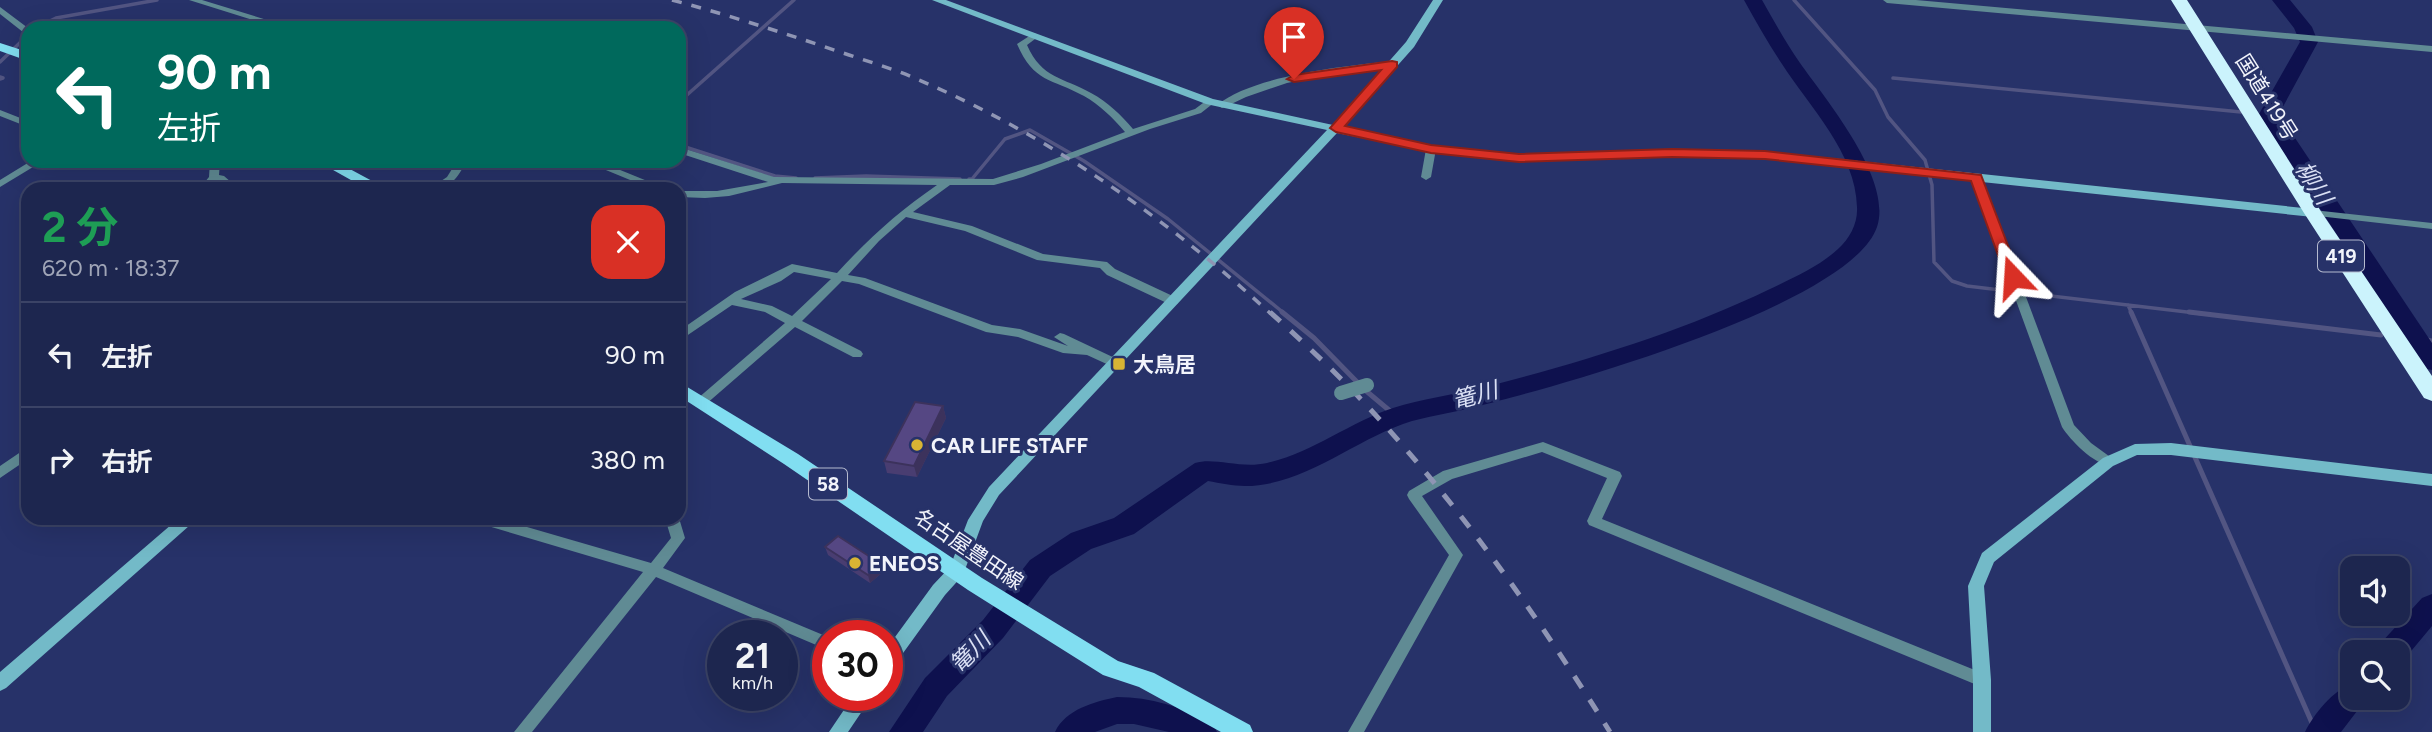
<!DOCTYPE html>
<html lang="ja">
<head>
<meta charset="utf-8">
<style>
	:root { --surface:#1d264f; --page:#2a3259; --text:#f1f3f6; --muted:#a0a5b7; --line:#3b4366 }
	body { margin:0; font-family:Figtree,"Noto Sans JP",sans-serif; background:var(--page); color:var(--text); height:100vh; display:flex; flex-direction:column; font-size:26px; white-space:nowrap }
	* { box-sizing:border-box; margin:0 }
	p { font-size:23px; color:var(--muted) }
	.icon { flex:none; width:38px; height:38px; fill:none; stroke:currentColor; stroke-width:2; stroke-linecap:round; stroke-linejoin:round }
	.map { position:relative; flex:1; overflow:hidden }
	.side { position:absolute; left:21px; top:182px; width:665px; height:343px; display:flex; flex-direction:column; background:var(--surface); border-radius:21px; box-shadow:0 7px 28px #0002,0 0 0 2px var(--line) }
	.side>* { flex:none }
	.top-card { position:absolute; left:21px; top:21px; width:665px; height:147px; border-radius:21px; box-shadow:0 7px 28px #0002,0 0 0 2px var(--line); background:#00695c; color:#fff; overflow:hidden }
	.buttons { position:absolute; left:2340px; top:556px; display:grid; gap:14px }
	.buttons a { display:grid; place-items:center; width:70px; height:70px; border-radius:14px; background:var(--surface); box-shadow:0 7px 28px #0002,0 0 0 2px var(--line); font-size:35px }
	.speed { position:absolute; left:707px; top:620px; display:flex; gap:14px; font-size:35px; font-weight:700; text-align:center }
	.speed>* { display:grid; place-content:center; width:91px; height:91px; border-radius:50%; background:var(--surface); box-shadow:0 7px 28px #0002,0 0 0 2px var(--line); line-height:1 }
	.speed small { font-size:18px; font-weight:400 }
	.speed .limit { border:10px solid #d22; background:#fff; color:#111 }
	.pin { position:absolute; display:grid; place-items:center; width:60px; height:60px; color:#fff; margin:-72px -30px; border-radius:50% 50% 50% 0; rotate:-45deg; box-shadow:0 0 7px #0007 }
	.pin .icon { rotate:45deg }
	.me { position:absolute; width:77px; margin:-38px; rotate:340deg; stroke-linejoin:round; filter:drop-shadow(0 0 5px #0008) }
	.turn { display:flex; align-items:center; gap:24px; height:147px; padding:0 21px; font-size:32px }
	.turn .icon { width:91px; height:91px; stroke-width:2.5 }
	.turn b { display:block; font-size:49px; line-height:60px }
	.round { display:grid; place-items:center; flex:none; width:74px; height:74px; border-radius:21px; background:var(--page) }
	.headline { display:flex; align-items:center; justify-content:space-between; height:119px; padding:0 21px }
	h1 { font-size:42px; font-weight:700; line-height:52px; color:#1e9e55 }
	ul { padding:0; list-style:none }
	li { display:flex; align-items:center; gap:21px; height:105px; padding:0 21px; border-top:2px solid var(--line) }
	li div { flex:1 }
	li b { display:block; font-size:26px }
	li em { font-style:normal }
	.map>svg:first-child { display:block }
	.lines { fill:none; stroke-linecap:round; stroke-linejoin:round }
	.stream-far1 { stroke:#525582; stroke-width:3.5 }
	.stream { stroke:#525582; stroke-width:5 }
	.river { fill:#0e114e; fill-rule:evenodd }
	.street { fill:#608b94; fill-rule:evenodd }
	.secondary { fill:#73bac8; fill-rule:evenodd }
	.primary { fill:#81def1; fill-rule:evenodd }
	.highway { fill:#cbf3fc; fill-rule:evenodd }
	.rail-far1 { stroke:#8f95b4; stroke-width:3.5; stroke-dasharray:10 10; stroke-linecap:butt }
	.rail { stroke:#8f95b4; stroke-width:5; stroke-dasharray:14 14; stroke-linecap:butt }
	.street-bridge { stroke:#608b94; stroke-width:14 }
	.wall { fill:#493d71 }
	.shaded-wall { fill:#3c325c }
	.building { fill:#554783; stroke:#3c325c; stroke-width:2 }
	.route { fill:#d93025; stroke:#8d1f18; stroke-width:2 }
	.poi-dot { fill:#d8b434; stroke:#273269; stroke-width:2.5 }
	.labels { text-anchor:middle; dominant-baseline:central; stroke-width:6; stroke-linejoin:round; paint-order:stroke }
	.shield { fill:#273269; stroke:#b5bacf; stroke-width:2 }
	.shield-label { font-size:19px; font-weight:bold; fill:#f2f4fb }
	.street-label { font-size:21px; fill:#f2f4fb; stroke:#273269 }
	.poi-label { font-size:21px; font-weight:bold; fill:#f2f4fb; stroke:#273269; text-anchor:start }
	.water-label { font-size:23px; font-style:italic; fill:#dbe1f5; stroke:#273269 }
</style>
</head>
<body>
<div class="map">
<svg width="2432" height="732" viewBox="0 0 2432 732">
	<rect width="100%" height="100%" fill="#273269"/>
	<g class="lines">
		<!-- stream-far1 -->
		<path class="stream-far1" d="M1794 0 1875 90 1888 117 1925 160 1932 185 1934 262 1952 281 1967 286 2204 314
			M36 28 56 18 157 0
			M0 62 28 35
			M0 77 3 78 0 79
			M1893 78 2241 112
			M679 102 794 0
			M679 145 775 176 796 178
			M815 178 866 176 960 179
			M969 179H972L1005 139 1030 130 1084 161 1168 219 1285 314
			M2128 305 2132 314"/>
		<!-- stream -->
		<path class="stream" d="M1282 312 1314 338 1359 384
			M2131 312 2316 732
			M2189 312 2381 335
			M2427 340 2432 341
			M1365 390 1396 416"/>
		<!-- river -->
		<path class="river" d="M1744 0H1762C1774 21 1786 43 1800 63 1826 100 1893 179 1877 227 1850 305 1559 386 1479 406 1457 412 1434 415 1412 421 1356 438 1305 486 1245 486 1233 486 1220 483 1208 481L1134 534 1091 549 1050 576 1003 638 947 696 923 732H889L925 678 983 620 1030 560 1071 533 1114 518 1195 463C1215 457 1240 469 1267 463 1312 453 1350 422 1393 408 1422 399 1452 395 1481 388 1579 363 1679 333 1770 289 1793 278 1820 266 1838 249 1850 238 1858 223 1857 207 1856 153 1809 106 1782 64 1768 43 1756 22 1744 0Z
			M2272 0H2290L2312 27 2318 42 2279 114 2432 343V370L2423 368 2259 114 2300 42 2294 28Z
			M2432 594V626L2402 662 2398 663V653H2376L2380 644 2422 598Z
			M2352 684V698H2367L2341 732H2305C2314 714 2333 690 2352 684Z
			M1117 697C1151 697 1181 707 1212 722L1217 732H1169L1134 724H1117L1095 732H1055C1066 709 1094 702 1117 697Z"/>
		<!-- street -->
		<path class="street" d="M189 0H202L293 28H278Z
			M1883 0H1916L2432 46V52L1887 3Z
			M0 7 28 28V36L0 14Z
			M1034 33 1039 36 1027 45C1042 79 1063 77 1091 93 1108 102 1121 115 1133 129L1195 109 1207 100H1213L1215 102 1201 113 1150 129 1023 177 994 185H950L913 212 972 226 1043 254 1107 262 1115 269 1177 298 1179 301 1177 304H1169L1107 275 1100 268 1037 260 965 231 906 217 879 241 848 275 865 278 992 325 1020 329 1068 346 1054 337 1060 333 1064 334 1119 360 1121 363 1119 366H1111L1087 355 1063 353 1018 337 986 332 859 284 842 281 802 321 861 351 863 354 861 357H853L795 327 705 405H697L695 402 697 399 785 323 765 312 732 305 679 341V331L735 292 792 264 837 273C869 238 898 212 937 185L782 183 729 196 705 198 679 197V191H717L768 182 679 153V147L774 177 993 179 1041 164 1125 132C1113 118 1100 105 1084 96 1051 78 1034 83 1017 44ZM794 272 831 279 792 316 772 306 741 299 781 281Z
			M1393 61 1396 62V66L1326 75 1287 83 1246 97 1225 107 1222 108 1217 105C1254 75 1346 66 1393 61Z
			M0 110 28 121V127L0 116Z
			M1431 146 1436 149 1431 177 1426 180 1421 177 1426 149Z
			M31 161H43L0 187V180Z
			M210 161H220L219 175 224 176 239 189H227L217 181 210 189H199L209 177Z
			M457 161H467C456 179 452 189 429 189L447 177Z
			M584 161H598L667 189H652Z
			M1976 174 1981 177 2074 425 2091 443 2113 459 2115 462 2113 465C2097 468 2070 440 2062 427L1971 177Z
			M2313 210 2432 223V229L2309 215 2308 213Z
			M1543 442 1620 472 1622 476 1602 519 1987 675 1990 680 1987 685 1982 687 1977 685 1589 525 1587 521 1607 478 1542 452 1452 479 1422 496 1463 555 1364 732H1348L1449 555 1409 499 1407 495 1409 491 1443 471Z
			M28 447V459L0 478V466Z
			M471 518H496L651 563 671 538 665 518H679L685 538 663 568 828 637V650L656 577 532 732H514L643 572 478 523 473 522Z"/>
		<!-- secondary -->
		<path class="secondary" d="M932 0H946L1213 99 1333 125 1406 42 1433 0H1443L1414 47 1343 127 1431 146 1519 154 1672 149 1765 151 2313 209 2319 213 2313 217 1765 159 1672 157 1519 162 1431 152 1337 133 999 495 983 521 963 575 945 595 893 667 887 669V648L933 585 950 567 968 520 989 487 1327 130 1206 104Z
			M2171 443 2432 474V486L2171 455H2137L2113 466 1994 562 1984 586 1991 680V732H1973V680L1968 586 1982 553 2103 458 2135 444Z
			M179 518H198L6 688 0 691V672Z
			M854 695H873L848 732H829Z"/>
		<!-- primary -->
		<path class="primary" d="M0 43 28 52V61L0 51Z
			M317 161H335L387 189H367Z
			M679 382 798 454 982 578 1118 661 1154 673 1250 725 1253 732H1221L1139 687 1103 675 968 590 784 464 679 396Z"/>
		<!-- highway -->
		<path class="highway" d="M2171 0H2187L2322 213 2432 376V401L2424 398 2304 213Z"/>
		<!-- rail-far1 -->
		<path class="rail-far1" d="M672 0C732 16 790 35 849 55 873 63 897 70 919 80 1048 135 1169 220 1271 314"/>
		<!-- rail -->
		<path class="rail" d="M1270 312C1304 343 1338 374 1369 408 1460 506 1539 618 1610 732"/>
		<!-- street-bridge -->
		<path class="street-bridge" d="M1341 393 1367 385"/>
	</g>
	<!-- wall -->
	<path class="wall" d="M943 406 946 418 917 477 887 473 884 461Z
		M825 547 881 564 883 572 870 583 828 555Z"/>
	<!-- shaded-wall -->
	<path class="shaded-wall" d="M943 406 946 418 917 477 914 466Z
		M881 564 883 572 870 583 868 575Z"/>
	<!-- building -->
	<path class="building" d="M915 402 943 406 914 466 884 461Z
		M838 536 881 564 868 575 825 547Z"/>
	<!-- route -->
	<path class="route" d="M1392 61 1397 62V67L1345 126 1431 145 1519 154 1672 149 1765 151 1981 175 2020 277 2013 282 2006 277 1971 181 1765 159 1672 157 1519 162 1431 153 1336 132 1330 128 1381 70 1294 82 1287 79 1294 75Z"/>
	<!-- markers -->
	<g class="poi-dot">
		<rect x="1112" y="357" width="14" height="14" rx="3.5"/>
		<circle cx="917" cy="445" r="7"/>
		<circle cx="855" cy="563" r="7"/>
	</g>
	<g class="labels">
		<!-- shield labels -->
		<g class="shield">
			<rect x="2318" y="240.5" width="46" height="31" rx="5"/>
			<rect x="809" y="468.5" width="38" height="31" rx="5"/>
		</g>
		<g class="shield-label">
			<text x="2341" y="256">419</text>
			<text x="828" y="484">58</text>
		</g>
		<!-- street labels -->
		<g class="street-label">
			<text transform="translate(2267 97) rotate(58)">国道419号</text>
			<text transform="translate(969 549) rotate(34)">名古屋豊田線</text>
		</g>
		<!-- poi labels -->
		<g class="poi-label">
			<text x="1133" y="364">大鳥居</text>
			<text x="931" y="445">CAR LIFE STAFF</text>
			<text x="869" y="563">ENEOS</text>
		</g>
		<!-- water labels -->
		<g class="water-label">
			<text transform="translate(2314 183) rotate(57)">柳川</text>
			<text transform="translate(1475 395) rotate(-15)">篭川</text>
			<text transform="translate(970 652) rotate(-46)">篭川</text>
		</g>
	</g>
</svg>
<div class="buttons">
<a><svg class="icon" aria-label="sound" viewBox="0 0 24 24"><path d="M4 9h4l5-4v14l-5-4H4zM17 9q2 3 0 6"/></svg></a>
<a><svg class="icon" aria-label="search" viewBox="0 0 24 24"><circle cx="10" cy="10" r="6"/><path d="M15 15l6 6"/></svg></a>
</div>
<div class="speed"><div>21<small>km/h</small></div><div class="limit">30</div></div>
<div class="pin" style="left:1294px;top:79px;background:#d93025"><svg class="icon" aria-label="arrive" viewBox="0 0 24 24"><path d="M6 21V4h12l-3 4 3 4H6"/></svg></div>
<svg class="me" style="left:2013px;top:277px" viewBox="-20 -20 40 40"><path d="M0-17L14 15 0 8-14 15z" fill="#d93025" stroke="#fff" stroke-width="4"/></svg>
<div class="top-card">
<div class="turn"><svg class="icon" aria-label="left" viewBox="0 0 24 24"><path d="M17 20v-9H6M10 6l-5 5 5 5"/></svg><div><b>90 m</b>左折</div></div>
</div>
<section class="side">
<div class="headline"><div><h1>2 分</h1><p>620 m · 18:37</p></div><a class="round" style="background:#d93025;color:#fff"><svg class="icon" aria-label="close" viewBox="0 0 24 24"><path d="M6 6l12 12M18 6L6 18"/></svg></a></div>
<ul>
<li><svg class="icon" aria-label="left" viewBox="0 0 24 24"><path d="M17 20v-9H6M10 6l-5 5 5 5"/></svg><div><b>左折</b></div><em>90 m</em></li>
<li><svg class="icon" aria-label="right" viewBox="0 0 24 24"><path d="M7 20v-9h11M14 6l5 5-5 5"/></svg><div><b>右折</b></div><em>380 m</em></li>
</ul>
</section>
</div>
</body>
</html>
